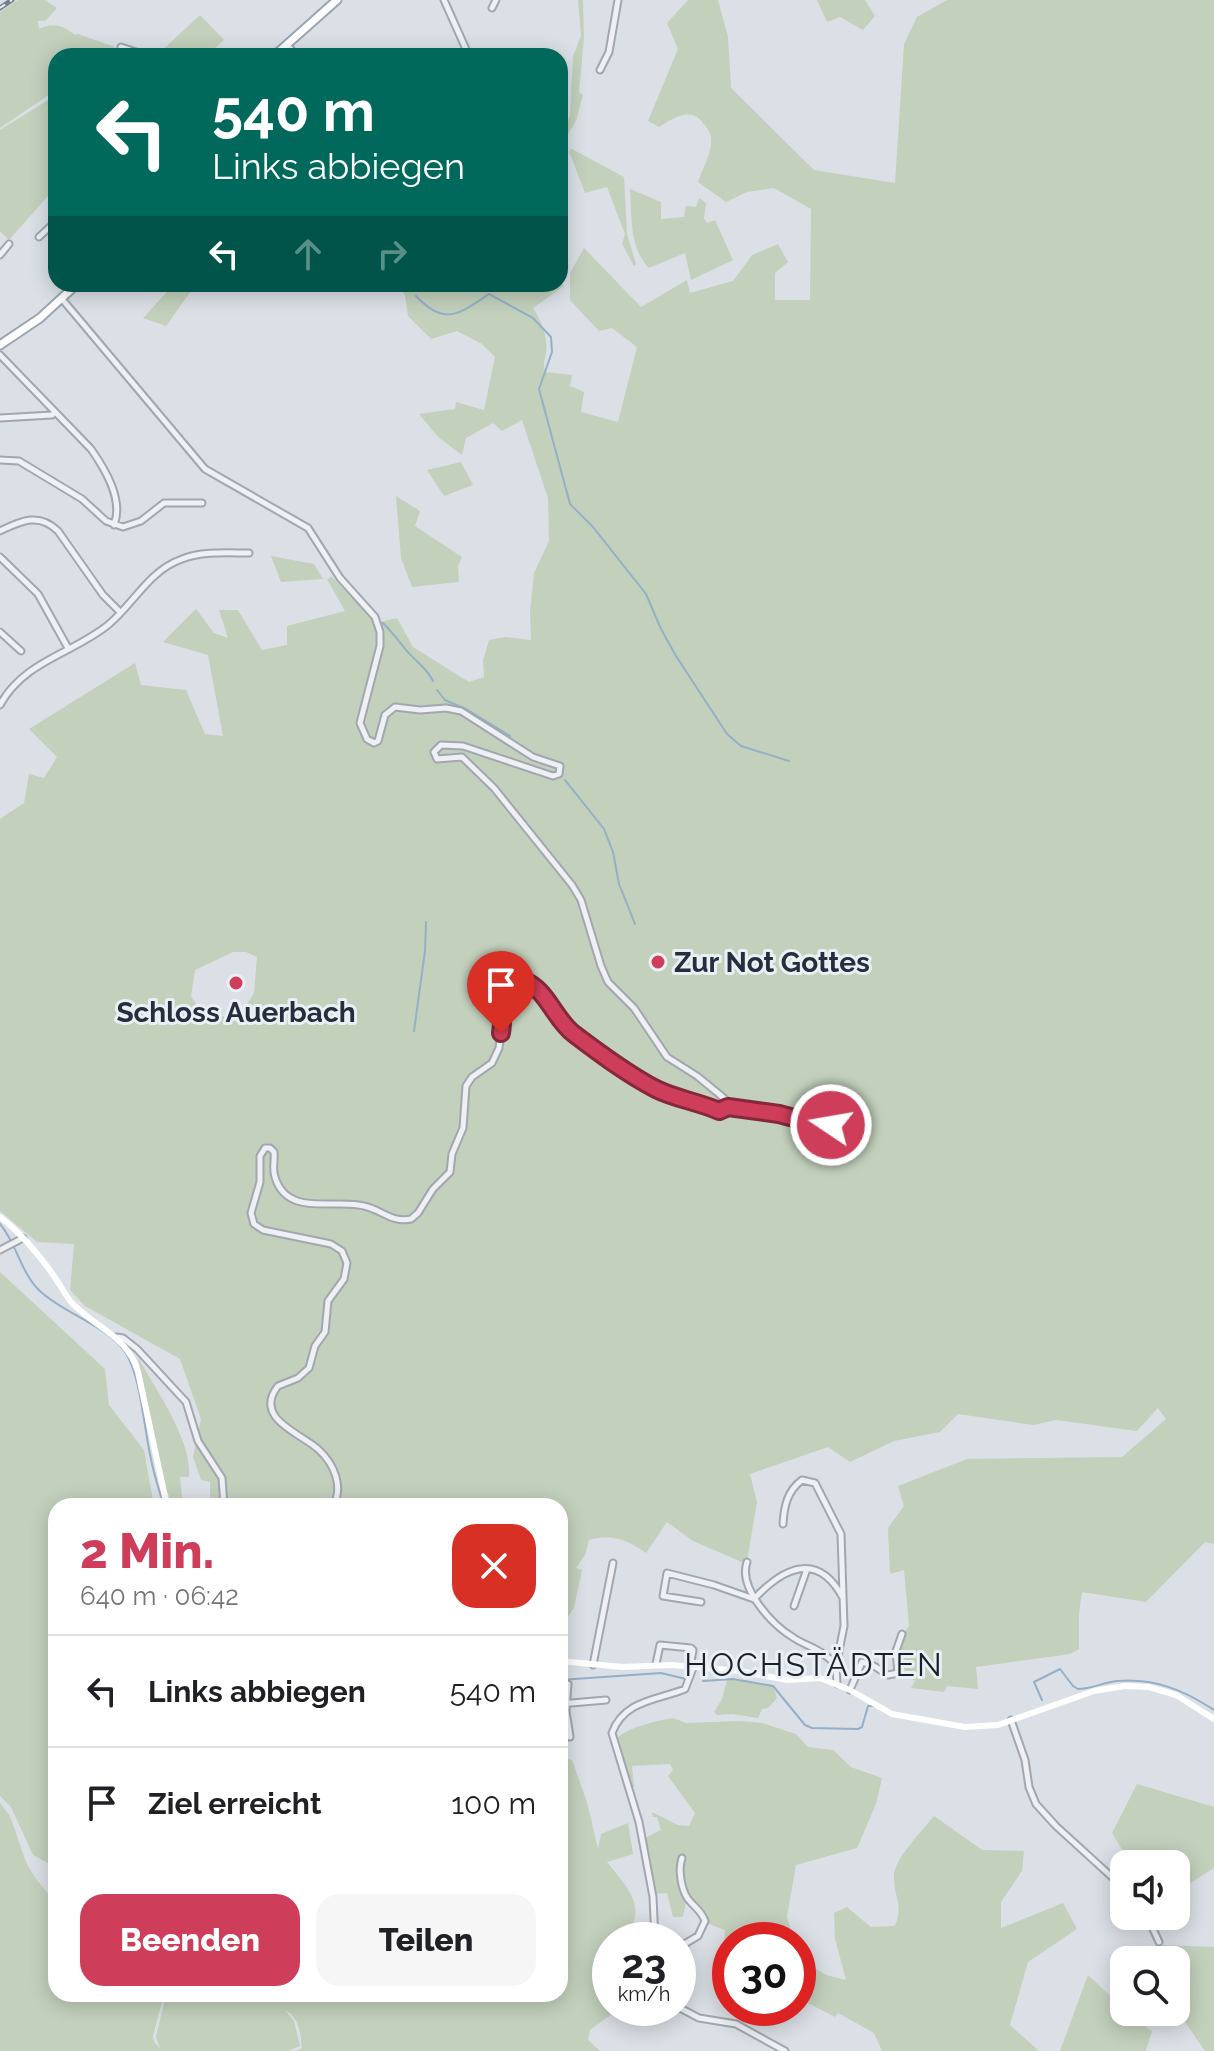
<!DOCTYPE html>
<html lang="de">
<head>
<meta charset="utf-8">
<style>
	:root { --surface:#fff; --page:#f6f6f6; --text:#202124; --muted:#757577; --line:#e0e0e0; --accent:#ce3d59 }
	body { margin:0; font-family:Raleway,sans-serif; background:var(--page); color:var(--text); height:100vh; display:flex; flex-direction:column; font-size:30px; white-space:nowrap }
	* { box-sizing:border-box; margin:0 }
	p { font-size:26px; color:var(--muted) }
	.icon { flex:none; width:44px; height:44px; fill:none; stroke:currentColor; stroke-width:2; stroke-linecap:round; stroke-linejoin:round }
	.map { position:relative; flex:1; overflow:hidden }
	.drawer { position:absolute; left:48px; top:1498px; width:520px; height:504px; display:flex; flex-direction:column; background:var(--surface); border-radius:24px; box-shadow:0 4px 20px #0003 }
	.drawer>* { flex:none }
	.hud { position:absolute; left:48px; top:48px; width:520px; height:244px; border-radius:24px; box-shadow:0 4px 20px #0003; background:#00695c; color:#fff; overflow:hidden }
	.controls { position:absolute; left:1110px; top:1850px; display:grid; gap:16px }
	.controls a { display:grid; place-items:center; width:80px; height:80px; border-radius:16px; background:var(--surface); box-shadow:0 4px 20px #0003; font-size:40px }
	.speed { position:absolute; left:592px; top:1922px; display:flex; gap:16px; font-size:40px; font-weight:700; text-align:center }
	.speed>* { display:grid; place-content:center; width:104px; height:104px; border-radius:50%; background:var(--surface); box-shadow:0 4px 20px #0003; line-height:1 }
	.speed small { font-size:20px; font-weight:400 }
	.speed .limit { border:12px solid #d22; background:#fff; color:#111 }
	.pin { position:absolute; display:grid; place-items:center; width:68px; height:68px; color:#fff; margin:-82px -34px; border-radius:50% 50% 50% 0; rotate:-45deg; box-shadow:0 0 8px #0007 }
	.pin .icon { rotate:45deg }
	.me { position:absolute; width:88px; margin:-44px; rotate:282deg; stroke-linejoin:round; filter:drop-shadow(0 0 6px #0008) }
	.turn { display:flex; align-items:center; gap:28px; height:168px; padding:0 32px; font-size:36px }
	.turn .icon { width:104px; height:104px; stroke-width:2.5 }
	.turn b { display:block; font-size:56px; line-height:68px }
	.lanes { display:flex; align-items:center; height:76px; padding:0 32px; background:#0003; justify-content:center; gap:40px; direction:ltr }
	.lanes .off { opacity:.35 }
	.round { display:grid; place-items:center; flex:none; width:84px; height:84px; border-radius:24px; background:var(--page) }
	.headline { display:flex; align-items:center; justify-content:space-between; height:136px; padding:0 32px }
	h1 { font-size:48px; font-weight:800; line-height:60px; color:var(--accent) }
	.primary-button { display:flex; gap:16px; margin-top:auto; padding:16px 32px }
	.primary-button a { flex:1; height:92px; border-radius:24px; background:var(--accent); color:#fff; font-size:32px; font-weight:800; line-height:92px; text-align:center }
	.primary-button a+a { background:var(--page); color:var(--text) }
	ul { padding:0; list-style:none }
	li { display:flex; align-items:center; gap:24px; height:112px; padding:0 32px; border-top:2px solid var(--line) }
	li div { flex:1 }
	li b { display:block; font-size:30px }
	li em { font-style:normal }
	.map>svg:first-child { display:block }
	.green { fill:#c2d0bc; fill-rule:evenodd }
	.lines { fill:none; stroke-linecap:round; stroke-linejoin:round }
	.stream { stroke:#95afc7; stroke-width:2 }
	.minor-casing { stroke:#a1a7b0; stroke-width:9 }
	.primary-casing { stroke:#9aa5b1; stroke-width:11 }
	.minor { stroke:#eef0f4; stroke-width:5 }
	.secondary { stroke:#fff; stroke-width:6 }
	.primary { stroke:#fff; stroke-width:7 }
	.rail-casing { stroke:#75808f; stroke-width:5 }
	.rail { stroke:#eaeff4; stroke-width:2; stroke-dasharray:6; stroke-linecap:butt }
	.route-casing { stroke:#86283a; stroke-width:20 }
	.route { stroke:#ce3d59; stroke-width:14 }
	.poi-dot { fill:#ce3d59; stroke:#eaeff4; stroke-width:3 }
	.labels { text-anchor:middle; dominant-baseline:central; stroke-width:6; stroke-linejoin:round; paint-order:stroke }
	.poi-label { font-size:28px; font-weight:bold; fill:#252e3c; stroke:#eaeff4; text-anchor:start }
	.quarter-label { font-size:32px; letter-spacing:2px; fill:#18202c; stroke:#eaeff4 }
</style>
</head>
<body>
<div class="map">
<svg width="1214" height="2051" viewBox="0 0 1214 2051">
	<rect width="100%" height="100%" fill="#dbe0e6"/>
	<!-- green -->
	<path class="green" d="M18 0H45L57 8 45 21H38L39 29C53 22 63 25 75 35L78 34 115 47V50L106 56H56V90L0 128V12Z
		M578 0H583L584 38 579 92 583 95 576 121 565 139H560L570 116 573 56 581 36Z
		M688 0H718L728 37 731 88 814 170 895 183 904 44 917 17 947 0H1214V1544L1205 1542 1146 1602 1082 1592 1079 1613V1649L1070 1654 976 1667 978 1689 947 1686 944 1692 911 1688 915 1681 907 1676 897 1650 899 1641 909 1626 904 1570 890 1574 888 1528 904 1506 898 1486 967 1459 1122 1457 1166 1419 1158 1408 1137 1431 1056 1420 1033 1425 958 1414 940 1432 894 1441 850 1462 828 1447 750 1474 757 1502 747 1561 744 1563 693 1541 667 1522 646 1553C627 1540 611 1533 589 1540L585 1555 576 1568 582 1570 574 1608 560 1628V1506H210V1482L201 1480 193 1457 201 1419 180 1359 85 1306 70 1290 74 1244 37 1242 0 1211V819L24 803 29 774 44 778 57 757 29 729 135 663 141 685 186 690 205 734 223 736 208 655 163 642 196 609 214 633 228 638 219 610H238L262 650 287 645V626L345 611 327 579 332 577 376 623 397 618 413 647 469 682 484 677 483 661 489 640 506 637 531 640 530 612 534 573 549 541 548 498 522 420 502 431 493 423 466 438 462 455 438 437 419 414 455 409 456 402 484 410 495 357 482 344 457 331 431 339 408 316 405 295 396 284H513L516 287 519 284H560V279L564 286 533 308C541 320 548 337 546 352 545 360 543 364 545 372L572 375 570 386 584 392 581 412 618 422 637 347 612 328 599 331 570 300V273L584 248 641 307 687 280 690 293 733 281 752 255 778 244 788 262 775 273V300H810L811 209 774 188 747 192 726 202 698 182C702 170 712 152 711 140 711 133 707 127 703 123 691 106 673 118 659 127L648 121 678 49 667 23ZM233 952H246L257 957 254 993 237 1022 197 1006 191 996 195 970Z
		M817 0H865L875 16 863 30 840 17 827 22Z
		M200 15 224 40 206 56H156Z
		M56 95V187L9 240 0 231V130Z
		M572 149 624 177 627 234 636 264 634 266 622 244 625 234 607 187 585 193 569 151Z
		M630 189 661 202V219L684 217 686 206 696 207 699 198 706 203 704 218 707 223 715 220 733 260 691 280 685 253 649 268C629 248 632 216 630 189Z
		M174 284H196L166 326 143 318Z
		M461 462 473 485 444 496 427 470Z
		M396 496 420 511 415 526 462 557 458 566 459 582 412 587 401 558Z
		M271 556 314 564 323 579 281 582Z
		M0 1272 105 1369 109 1405 144 1450 154 1506H56V1867L33 1855 11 1807 0 1796Z
		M138 1357C155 1389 192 1439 189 1477H180L182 1497 192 1506H173L164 1484Z
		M727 1680H746L773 1686 777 1698 768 1708 762 1709 758 1718 732 1714 717 1715 714 1712 722 1699Z
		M673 1718 686 1723 740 1721 762 1723 796 1734 808 1747 833 1750 851 1767 882 1778 876 1804 857 1848 796 1865 787 1917 794 1940H730V1953L724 1946 725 1930 706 1923 703 1911 687 1897 683 1917H673L667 1893 654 1894 643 1839 661 1830 657 1817H653L652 1812 678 1825 689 1826 695 1813 668 1776 673 1770 670 1764 632 1766 634 1787H631L615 1739C630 1727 654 1721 673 1718Z
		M560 1757 572 1760 587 1802 598 1849 601 1834 628 1823 633 1854 607 1862C628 1889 649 1906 624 1940H610V2008H620L590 2030 588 2040 600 2051H296L302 2048C300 2033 300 2018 285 2010L294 2021 300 2046 288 2051H0V1803L10 1816 26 1862 34 1876 56 1904V1994H164L153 2036 154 2042 160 2048 156 2037 166 1994H560Z
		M1137 1784 1214 1807V1868L1176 1892V1864H1131L1112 1833Z
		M934 1816 982 1850 1024 1851 1022 1871 1001 1902V1928L1063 1903 1077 1929 1028 1962 1010 2025 1039 2051H882L874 2033 838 2013 835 2017 798 1998V1952L801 1960 826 1975 846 1980 835 1939 834 1913 847 1907 871 1927 895 1926C904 1904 893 1896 894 1875 895 1858 923 1830 934 1816Z
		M1162 1945 1214 1947V2051H1205L1176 2009V1960H1162Z
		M1088 1975 1124 2009V2012L1152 2031 1146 2051H1060Z"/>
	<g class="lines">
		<!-- stream -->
		<path class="stream" d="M416 296C444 326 458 315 489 294L533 318 551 337 552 352 539 389 570 504 593 527 646 594 661 629 676 656 727 734 741 746 789 761
			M383 623C392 632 398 640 406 650 415 661 426 667 433 681
			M437 690 445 700 466 709 510 736
			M565 780 604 829 613 852 619 884 635 924
			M414 1031 425 951 426 922
			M0 1224C17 1244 21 1274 41 1292 64 1313 108 1327 125 1352 141 1375 144 1430 151 1459 154 1475 159 1490 164 1506
			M560 1680 661 1673 686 1679
			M703 1681 733 1679 773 1686 805 1725 812 1728 858 1729 862 1727 868 1706H873
			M1042 1700 1034 1682 1060 1669 1073 1686 1078 1689C1092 1689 1104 1682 1117 1681 1154 1678 1184 1690 1214 1710"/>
		<defs>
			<path id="minor" d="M444 0 469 56
				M492 8 496 0
				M287 45 297 56
				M121 47 148 56
				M600 70 609 52 618 0
				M39 237 53 224 56 228
				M0 255 9 244
				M62 299 205 469 308 528 340 578 375 617 380 632V646L360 723 367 739 374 743 378 741 385 715 395 707 420 710 446 708 461 711 533 757 560 766 559 774 553 776 463 746 441 745 434 752 437 759 462 757 494 788 572 885 581 900 601 966 608 982 634 1008 667 1057 697 1076 719 1094 727 1101 728 1107
				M0 355 91 449C105 469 124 500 114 525
				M0 418 52 415 55 412
				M0 460 19 461 82 499 106 521 123 527 141 521 164 503H202
				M0 531C21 521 39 512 58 531L103 595 120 612
				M0 557 38 594 68 648
				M0 632 21 651
				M0 705C24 661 72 654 108 625 134 604 148 571 182 559 203 551 227 553 249 553
				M0 1250 23 1238
				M116 1337 123 1338 137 1349 186 1402 198 1441 222 1478 224 1506
				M333 1506C344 1487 334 1464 319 1450 303 1434 252 1419 278 1386L298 1378 309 1368 315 1346 325 1332 328 1301 344 1279 347 1263 342 1251 331 1244 263 1230 254 1224 251 1213 260 1182V1156L265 1148H270L274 1152C275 1161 272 1169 275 1177 287 1218 336 1198 364 1206 382 1210 392 1223 411 1219L418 1213 433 1189 450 1172 452 1154 463 1128 466 1086 472 1077 492 1063 499 1048 506 991C530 959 555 1018 572 1032L656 1089 699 1102 719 1111 728 1107 779 1114 824 1126 836 1124
				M783 1524C784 1507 787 1491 802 1480L815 1483 841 1534 844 1626 836 1666 837 1684
				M747 1562C738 1588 772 1625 794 1638 810 1648 824 1650 836 1666
				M754 1599C784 1567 818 1551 843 1598
				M701 1602 663 1596 667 1573 714 1585 754 1599
				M794 1606 807 1569
				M656 1664 660 1645 691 1648 693 1650 690 1667
				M593 1665 613 1563
				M568 1684 566 1711 570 1737
				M850 1690 862 1662 874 1666 888 1675 898 1673 896 1651 902 1634
				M560 1704 606 1700
				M1011 1720 1025 1760 1029 1787 1036 1804 1056 1826 1124 1888
				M1147 1916 1159 1942
				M655 1940 653 1897 639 1822 612 1733C624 1700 658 1700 685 1689L693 1668
				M678 1963 684 1956 681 1946 698 1936 705 1921C701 1910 695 1908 688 1899 681 1889 678 1869 682 1858
				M678 2007 699 2018 736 2024 785 2051"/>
			<path id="primary" d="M274 56 337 0
				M0 345 40 318 77 284"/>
		</defs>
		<!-- minor casing -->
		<use href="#minor" class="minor-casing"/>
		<!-- primary casing -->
		<use href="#primary" class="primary-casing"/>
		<!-- minor -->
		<use href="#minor" class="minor"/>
		<!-- secondary -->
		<path class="secondary" d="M0 1217C21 1233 39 1255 54 1276 60 1285 65 1294 71 1302 94 1327 128 1336 138 1372L167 1506
			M560 1661 622 1667 672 1665 740 1671 787 1680 820 1678 850 1690 892 1714 965 1727 998 1725 1094 1691 1125 1686 1149 1687 1176 1695 1214 1719"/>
		<!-- primary -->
		<use href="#primary" class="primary"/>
		<defs>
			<path id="rail" d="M0 8 12 0"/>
		</defs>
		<!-- rail casing -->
		<use href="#rail" class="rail-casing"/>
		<!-- rail -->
		<use href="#rail" class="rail"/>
	</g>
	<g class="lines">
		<defs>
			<path id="route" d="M501 1033C504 1014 499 983 524 981 547 989 554 1019 574 1034 599 1053 627 1074 656 1089 676 1099 699 1102 719 1111L728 1107 779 1114 824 1126 831 1125"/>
		</defs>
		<!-- route casing -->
		<use href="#route" class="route-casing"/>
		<!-- route -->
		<use href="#route" class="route"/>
	</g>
	<!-- markers -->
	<g class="poi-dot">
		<circle cx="658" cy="962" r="8"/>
		<circle cx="236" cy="983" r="8"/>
	</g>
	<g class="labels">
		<!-- poi labels -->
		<g class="poi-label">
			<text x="674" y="962">Zur Not Gottes</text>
			<text x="236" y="1012" text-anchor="middle">Schloss Auerbach</text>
		</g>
		<!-- quarter labels -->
		<g class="quarter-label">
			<text x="814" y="1664">HOCHSTÄDTEN</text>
		</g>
	</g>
</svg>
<div class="controls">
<a><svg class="icon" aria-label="sound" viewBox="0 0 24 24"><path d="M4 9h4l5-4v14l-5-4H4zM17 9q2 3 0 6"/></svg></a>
<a><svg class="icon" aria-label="search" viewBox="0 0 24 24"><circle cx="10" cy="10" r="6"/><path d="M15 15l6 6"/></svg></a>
</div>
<div class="speed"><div>23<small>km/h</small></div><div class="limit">30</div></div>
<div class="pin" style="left:501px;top:1033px;background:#d93025"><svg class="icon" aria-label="arrive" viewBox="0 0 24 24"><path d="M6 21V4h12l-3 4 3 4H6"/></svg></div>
<svg class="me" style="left:831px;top:1125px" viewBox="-20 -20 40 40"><circle r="17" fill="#ce3d59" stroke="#fff" stroke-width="3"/><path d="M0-11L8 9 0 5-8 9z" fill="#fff"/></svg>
<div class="hud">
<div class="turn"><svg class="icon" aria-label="left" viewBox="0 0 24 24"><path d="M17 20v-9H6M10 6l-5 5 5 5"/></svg><div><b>540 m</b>Links abbiegen</div></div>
<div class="lanes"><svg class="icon" aria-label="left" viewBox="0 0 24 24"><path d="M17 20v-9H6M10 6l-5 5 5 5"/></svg><svg class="icon off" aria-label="ahead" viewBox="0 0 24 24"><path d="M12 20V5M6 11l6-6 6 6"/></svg><svg class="icon off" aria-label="right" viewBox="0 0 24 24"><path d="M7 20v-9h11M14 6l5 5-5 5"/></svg></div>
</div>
<section class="drawer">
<div class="headline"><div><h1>2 Min.</h1><p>640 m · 06:42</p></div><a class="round" style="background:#d93025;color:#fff"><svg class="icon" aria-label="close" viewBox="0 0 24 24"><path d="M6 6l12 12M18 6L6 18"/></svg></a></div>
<ul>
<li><svg class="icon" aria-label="left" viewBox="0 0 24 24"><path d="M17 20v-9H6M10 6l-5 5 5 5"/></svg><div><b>Links abbiegen</b></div><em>540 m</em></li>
<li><svg class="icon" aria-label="arrive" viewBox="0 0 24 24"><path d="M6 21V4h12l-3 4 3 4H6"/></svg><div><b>Ziel erreicht</b></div><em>100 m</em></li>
</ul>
<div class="primary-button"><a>Beenden</a><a>Teilen</a></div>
</section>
</div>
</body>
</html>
